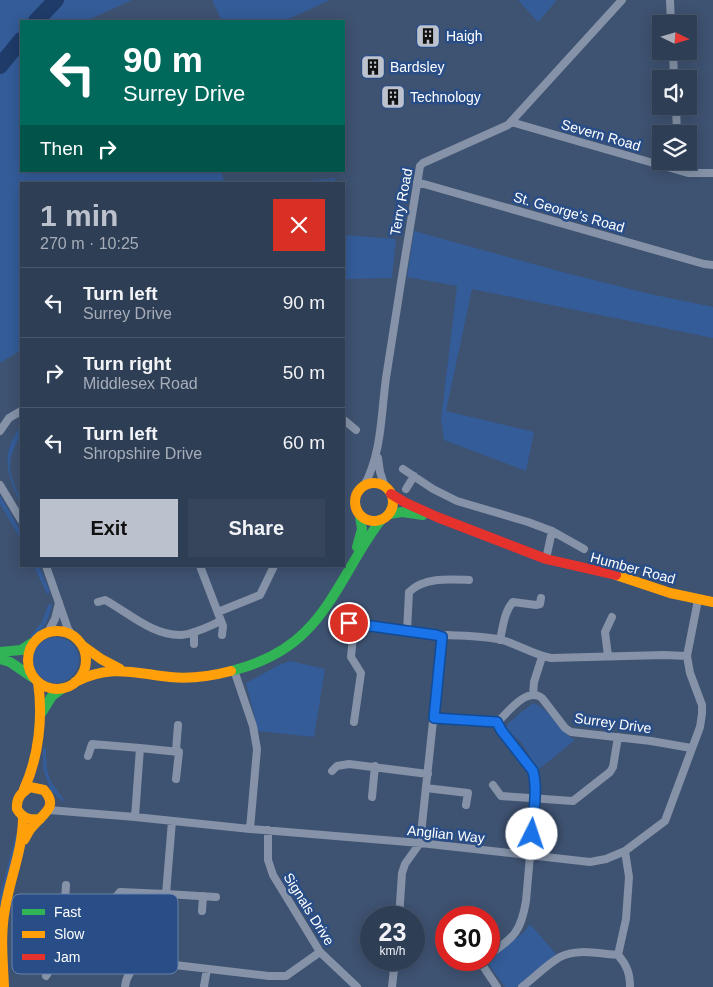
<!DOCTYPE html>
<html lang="en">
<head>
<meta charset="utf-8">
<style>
	:root { --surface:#2e3e55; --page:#36455b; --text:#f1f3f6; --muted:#a7aeb9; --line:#49576c; --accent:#bbc2cd }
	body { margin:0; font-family:Arial,sans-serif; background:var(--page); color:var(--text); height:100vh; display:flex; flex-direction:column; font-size:19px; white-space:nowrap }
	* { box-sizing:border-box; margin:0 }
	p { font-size:16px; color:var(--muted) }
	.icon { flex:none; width:28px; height:28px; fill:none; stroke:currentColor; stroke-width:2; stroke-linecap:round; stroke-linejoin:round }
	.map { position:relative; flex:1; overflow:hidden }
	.side { position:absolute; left:20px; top:182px; width:325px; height:385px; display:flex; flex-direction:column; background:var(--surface); border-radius:0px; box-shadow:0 2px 12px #0003,0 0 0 1px var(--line) }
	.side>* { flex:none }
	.top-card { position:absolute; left:20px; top:20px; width:325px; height:152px; border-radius:0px; box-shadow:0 2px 12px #0003,0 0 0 1px var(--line); background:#00695c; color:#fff; overflow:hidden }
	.needle { width:32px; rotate:95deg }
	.tools { position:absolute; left:652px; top:15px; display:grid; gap:10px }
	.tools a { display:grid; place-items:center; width:45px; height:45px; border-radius:0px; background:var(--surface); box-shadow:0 2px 12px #0003,0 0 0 1px var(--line); font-size:25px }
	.speed { position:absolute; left:360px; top:906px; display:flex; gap:10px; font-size:25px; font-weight:700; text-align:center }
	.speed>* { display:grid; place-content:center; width:65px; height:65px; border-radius:50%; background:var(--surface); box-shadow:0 2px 12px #0003,0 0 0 1px var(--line); line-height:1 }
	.speed small { font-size:12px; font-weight:400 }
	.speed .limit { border:8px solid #d22; background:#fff; color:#111 }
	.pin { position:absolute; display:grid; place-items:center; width:42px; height:42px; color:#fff; margin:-21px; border:2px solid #fff; border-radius:50%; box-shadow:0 1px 5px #0007 }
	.me { position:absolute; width:55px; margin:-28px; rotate:4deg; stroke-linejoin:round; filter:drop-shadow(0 0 4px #0008) }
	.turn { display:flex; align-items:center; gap:18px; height:105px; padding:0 20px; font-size:22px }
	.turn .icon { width:65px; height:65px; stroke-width:2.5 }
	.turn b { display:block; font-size:35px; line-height:42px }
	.then { display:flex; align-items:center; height:48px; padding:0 20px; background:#0003; gap:10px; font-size:19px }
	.round { display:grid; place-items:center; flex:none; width:52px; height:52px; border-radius:0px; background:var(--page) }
	.overview { display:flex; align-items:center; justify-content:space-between; height:85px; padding:0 20px }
	h1 { font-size:30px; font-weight:800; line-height:38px; color:var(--accent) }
	.action { display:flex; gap:10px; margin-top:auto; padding:10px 20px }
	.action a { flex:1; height:58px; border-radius:0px; background:var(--accent); color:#111; font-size:20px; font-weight:800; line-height:58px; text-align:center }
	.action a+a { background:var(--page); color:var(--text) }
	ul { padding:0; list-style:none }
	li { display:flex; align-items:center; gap:15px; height:70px; padding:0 20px; border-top:1px solid var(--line) }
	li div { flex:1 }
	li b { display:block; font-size:19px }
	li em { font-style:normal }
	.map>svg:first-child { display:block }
	.green { fill:#345c98 }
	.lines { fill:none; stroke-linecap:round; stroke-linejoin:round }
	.river { stroke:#1f3b69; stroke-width:16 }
	.street { stroke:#8592a7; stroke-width:8 }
	.fast { stroke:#30b455; stroke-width:10 }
	.slow { stroke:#ff9f0a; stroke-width:10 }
	.jam { stroke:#e5322d; stroke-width:10 }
	.route-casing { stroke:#114b97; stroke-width:12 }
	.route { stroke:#1a73e8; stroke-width:9 }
	.labels { text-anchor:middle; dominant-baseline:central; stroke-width:5; stroke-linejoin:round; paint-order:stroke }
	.poi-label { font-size:14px; fill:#fff; stroke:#284d87; text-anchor:start }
	.street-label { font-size:14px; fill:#fff; stroke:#284d87 }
	.key { fill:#284d87; stroke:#6882ab; stroke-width:1 }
	.key-label { font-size:14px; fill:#fff }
</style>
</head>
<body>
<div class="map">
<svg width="713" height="987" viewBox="0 0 713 987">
	<rect width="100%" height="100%" fill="#3e5271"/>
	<!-- green -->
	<path class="green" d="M0 0H132L86 21H21V171H221L225 184H21V350L0 363Z
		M212 0H330L284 21H222Z
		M518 0H557L538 22Z
		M335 178V184H277Z
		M414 231 566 273 650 294 713 307V338L472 289 446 411 534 432 526 471 444 440 441 419 457 286 407 277Z
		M344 235 396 239 392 278 344 279Z
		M21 426C21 437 14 446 11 457 7 473 15 486 21 500V504C6 474 0 454 21 426Z
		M0 495 21 532V540L0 504Z
		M34 566H39L50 592 47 594 46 592Z
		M52 604C50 618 44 630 32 639L30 636 42 622 48 605Z
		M33 660a23 23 0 1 1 46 0a23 23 0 1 1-46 0Z
		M290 661 325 669 314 737 258 731 246 683 279 665Z
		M533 703C551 709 558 731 575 740L538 770 521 742 506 729 507 724Z
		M43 748H46C46 761 46 775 54 786 58 792 62 796 65 803L51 791 43 769Z
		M16 834 19 835 0 916V895Z
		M530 924 556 954 516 987H505L489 965 490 959 524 932Z"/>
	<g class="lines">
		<!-- river -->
		<path class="river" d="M36 21 56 0
			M0 66 21 40"/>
		<!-- street -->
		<path class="street" d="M670 0 671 24
			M673 51 674 79
			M676 106 677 134
			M511 122 688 173H713
			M417 182 704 264 713 265
			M344 420 356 430
			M0 431 9 418 21 411
			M378 458 380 472 385 487
			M403 469 433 489 457 501 528 522 552 531 584 549
			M0 485 21 520
			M364 486C382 453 381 414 386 378 397 307 408 237 420 166L423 163 508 125 622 0
			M406 489 414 476
			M546 559 552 531
			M46 566 68 629 72 635
			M200 566 223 626 222 635
			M98 602 105 600C129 613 153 636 181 635 195 634 209 626 221 621
			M218 612 260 595 274 566
			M349 623 436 635 442 637 447 635C465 636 485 636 502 640 519 645 534 655 551 658L664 655 687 656
			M407 631 409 592C424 577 449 579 469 580
			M48 632 55 619 59 603
			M194 632V644
			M500 640C503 627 504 612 513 602L536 605 540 604 541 598
			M608 656 605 632 612 617
			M533 695 534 682 542 657
			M434 718 497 723C507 713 527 686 542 698L565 728 571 732 651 741 691 748
			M354 722 361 673 351 657 354 625
			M140 748 179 752 176 779
			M176 751 178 725
			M88 756 92 744 140 748 135 817
			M332 771 337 766 349 764 428 774
			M493 785 501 796 573 801 610 772 613 767 618 737
			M426 788 468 793 466 805
			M372 797 375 766
			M49 810 135 817 250 829 257 749 253 726 234 670
			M172 821 166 894 216 897
			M250 829 420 843 590 862 606 859 625 851 665 821 700 727 702 714V705L690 673 687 656 698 600
			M268 830V860L273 875 320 952 357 987
			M65 900 66 885
			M202 911 203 896
			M399 918 402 873 405 864 420 843 442 637
			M106 947 110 904
			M489 955C514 937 521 932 526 901L535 799V777L533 771 501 730 497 723
			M618 955 626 919 629 877 625 851
			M479 960 497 987
			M46 976C63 951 62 929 65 900L110 904 120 892 166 894
			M204 986 207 969
			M125 987C126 976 132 968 141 961L269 976H286L320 952
			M392 987 395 960
			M522 987C534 978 546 965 560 957 576 948 601 954 618 955 627 965 630 974 630 987"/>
		<!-- fast -->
		<path class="fast" d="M389 514 402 512 423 515
			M357 547 362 529 360 516
			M0 652 21 650 32 643
			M0 659 10 662 32 677
			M231 671C259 664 285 652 305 632 336 602 354 554 381 520
			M42 712 52 696 63 688"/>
		<!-- slow -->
		<path class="slow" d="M355 502a19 19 0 1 1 38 0a19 19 0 1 1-38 0Z
			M616 575 670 593 713 602
			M28 660a29 29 0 1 1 58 0a29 29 0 1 1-58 0Z
			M83 646 101 659 120 669
			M75 682C111 664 133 673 170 677 190 679 212 676 231 671
			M24 789C39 757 43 716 38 682
			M24 840C27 835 29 830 33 826 43 814 59 807 44 790L30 787C21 793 16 798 17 809 23 819 30 820 40 819
			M4 987C3 961 0 935 5 909 10 878 23 849 23 817"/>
		<!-- jam -->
		<path class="jam" d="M391 494 406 503 437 517 546 559 616 575"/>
	</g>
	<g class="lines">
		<defs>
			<path id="route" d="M349 623 436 635 442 637 434 718 497 722 501 730 533 771C538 791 533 814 532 834"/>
		</defs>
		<!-- route casing -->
		<use href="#route" class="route-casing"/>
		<!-- route -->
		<use href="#route" class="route"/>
	</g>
	<!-- icons -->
	<defs>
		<symbol id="building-square" viewBox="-11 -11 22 22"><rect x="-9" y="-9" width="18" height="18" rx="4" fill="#bbc2cd" stroke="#284d87"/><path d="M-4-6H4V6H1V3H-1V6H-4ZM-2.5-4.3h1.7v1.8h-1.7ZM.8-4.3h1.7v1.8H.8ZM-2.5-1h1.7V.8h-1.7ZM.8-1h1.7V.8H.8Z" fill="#111"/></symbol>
	</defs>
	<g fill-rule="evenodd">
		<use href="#building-square" x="414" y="22" width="28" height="28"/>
		<use href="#building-square" x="359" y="53" width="28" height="28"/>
		<use href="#building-square" x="379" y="83" width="28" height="28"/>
	</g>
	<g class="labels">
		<!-- poi labels -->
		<g class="poi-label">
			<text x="446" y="36">Haigh</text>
			<text x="390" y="67">Bardsley</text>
			<text x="410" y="97">Technology</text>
		</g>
		<!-- street labels -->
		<g class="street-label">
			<text transform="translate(601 135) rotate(16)">Severn Road</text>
			<text transform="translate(401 202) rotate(-79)">Terry Road</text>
			<text transform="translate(569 212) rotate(16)">St. George's Road</text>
			<text transform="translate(633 568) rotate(15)">Humber Road</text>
			<text transform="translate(613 723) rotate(8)">Surrey Drive</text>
			<text transform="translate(446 834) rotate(6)">Anglian Way</text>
			<text transform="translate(309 909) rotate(58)">Signals Drive</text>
		</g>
	</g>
	<!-- legend -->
	<rect x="12" y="894" width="166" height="80" rx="8" class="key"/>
	<rect x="22" y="909" width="23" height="6" fill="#30b455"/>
	<rect x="22" y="931" width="23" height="7" fill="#ff9f0a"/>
	<rect x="22" y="954" width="23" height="6" fill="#e5322d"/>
	<g class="key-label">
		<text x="54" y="917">Fast</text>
		<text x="54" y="939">Slow</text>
		<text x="54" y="962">Jam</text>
	</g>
</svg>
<div class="tools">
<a><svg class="needle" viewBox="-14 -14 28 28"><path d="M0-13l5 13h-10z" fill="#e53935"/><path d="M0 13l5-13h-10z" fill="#a7aeb9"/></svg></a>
<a><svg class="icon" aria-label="sound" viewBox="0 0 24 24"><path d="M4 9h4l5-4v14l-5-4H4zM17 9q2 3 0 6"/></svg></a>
<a><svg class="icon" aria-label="layers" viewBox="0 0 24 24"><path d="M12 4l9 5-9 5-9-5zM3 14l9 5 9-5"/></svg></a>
</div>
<div class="speed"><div>23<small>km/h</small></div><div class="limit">30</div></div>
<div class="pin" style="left:349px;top:623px;background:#d93025"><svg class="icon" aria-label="arrive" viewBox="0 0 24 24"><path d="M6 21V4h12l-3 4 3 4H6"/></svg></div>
<svg class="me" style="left:532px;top:834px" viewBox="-20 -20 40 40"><circle r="19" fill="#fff"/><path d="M0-13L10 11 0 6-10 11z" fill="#1a73e8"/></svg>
<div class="top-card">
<div class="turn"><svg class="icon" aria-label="left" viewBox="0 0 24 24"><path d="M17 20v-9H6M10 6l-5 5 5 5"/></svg><div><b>90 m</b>Surrey Drive</div></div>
<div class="then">Then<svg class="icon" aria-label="right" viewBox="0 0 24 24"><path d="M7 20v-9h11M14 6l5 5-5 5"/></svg></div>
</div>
<section class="side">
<div class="overview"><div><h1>1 min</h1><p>270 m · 10:25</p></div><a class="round" style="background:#d93025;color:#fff"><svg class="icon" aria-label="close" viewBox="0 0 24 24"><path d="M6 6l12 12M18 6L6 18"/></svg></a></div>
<ul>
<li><svg class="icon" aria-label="left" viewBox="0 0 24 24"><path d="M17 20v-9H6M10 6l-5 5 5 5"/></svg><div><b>Turn left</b><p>Surrey Drive</p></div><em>90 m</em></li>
<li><svg class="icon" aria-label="right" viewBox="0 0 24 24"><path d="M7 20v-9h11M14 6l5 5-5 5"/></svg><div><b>Turn right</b><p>Middlesex Road</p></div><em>50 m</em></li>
<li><svg class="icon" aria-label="left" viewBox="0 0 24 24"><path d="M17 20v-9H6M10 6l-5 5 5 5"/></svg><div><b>Turn left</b><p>Shropshire Drive</p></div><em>60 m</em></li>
</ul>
<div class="action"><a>Exit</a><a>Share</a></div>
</section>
</div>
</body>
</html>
